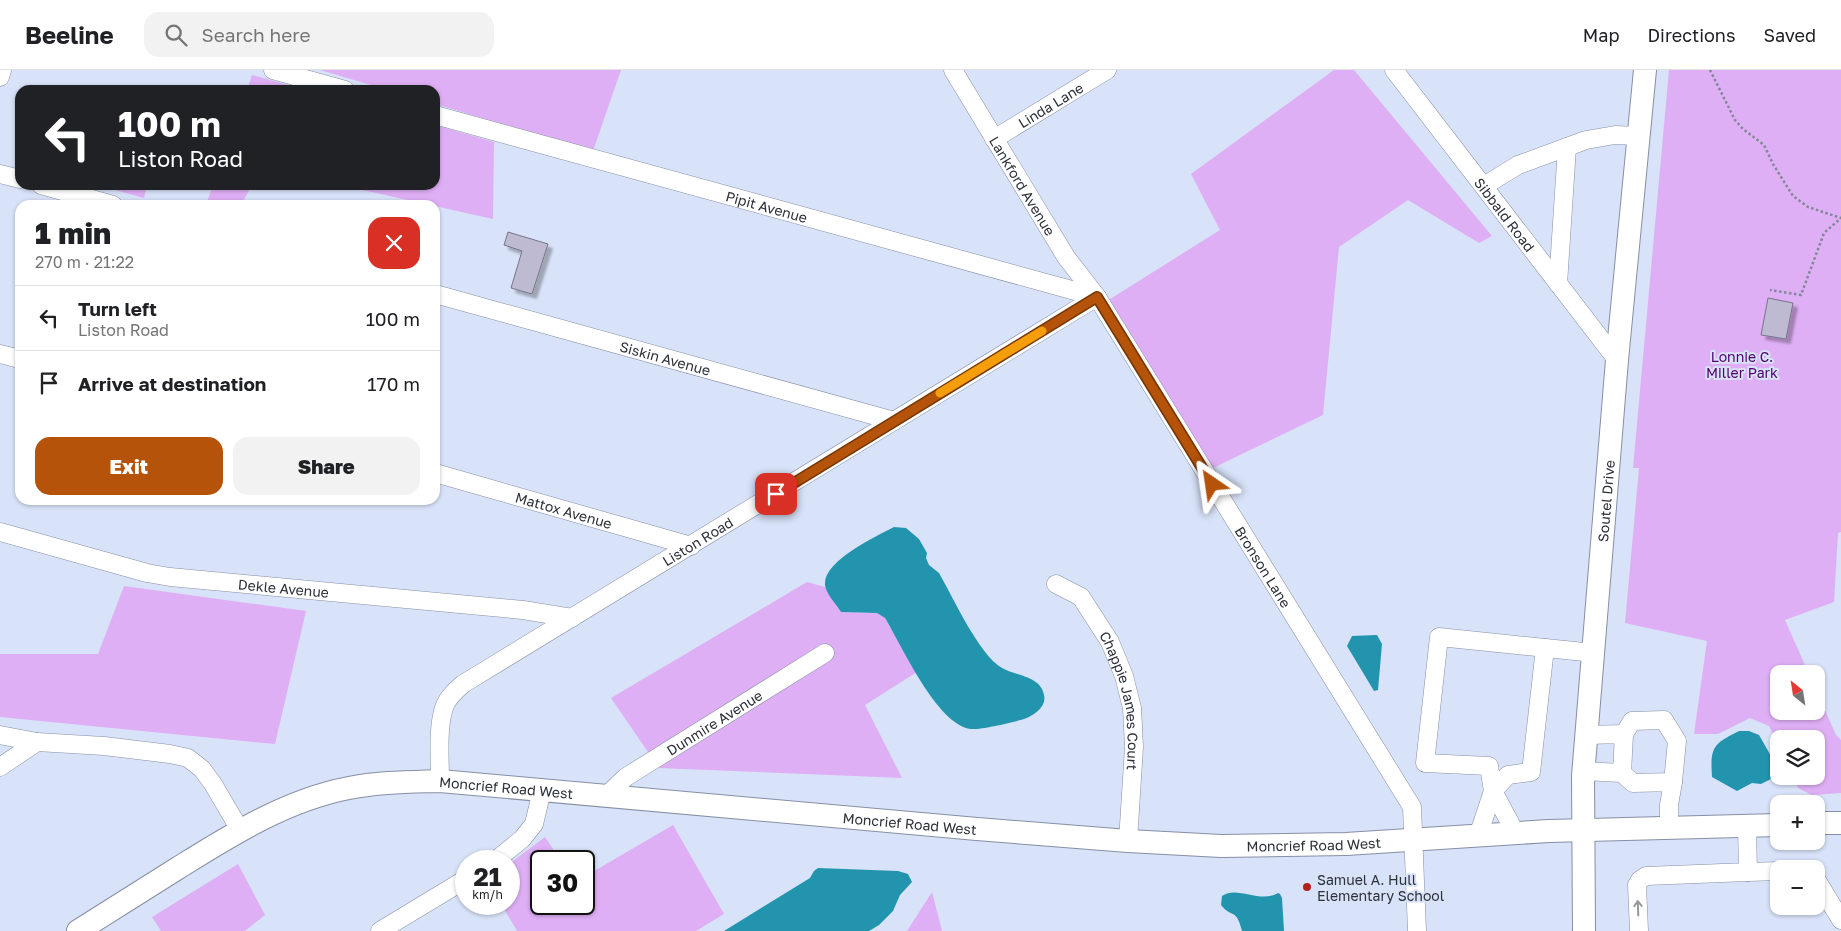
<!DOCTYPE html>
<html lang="en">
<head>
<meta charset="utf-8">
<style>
	:root { --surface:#fff; --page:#f2f2f2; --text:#202124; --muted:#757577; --line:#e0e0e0; --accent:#b45309 }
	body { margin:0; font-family:"Golos Text",sans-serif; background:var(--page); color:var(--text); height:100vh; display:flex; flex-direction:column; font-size:19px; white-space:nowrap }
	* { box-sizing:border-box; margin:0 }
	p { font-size:16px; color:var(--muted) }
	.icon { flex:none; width:28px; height:28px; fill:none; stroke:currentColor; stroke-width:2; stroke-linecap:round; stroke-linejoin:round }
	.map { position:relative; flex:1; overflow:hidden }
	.sheet { position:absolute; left:15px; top:130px; width:425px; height:305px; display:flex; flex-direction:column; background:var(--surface); border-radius:15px; box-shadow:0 1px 4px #0004 }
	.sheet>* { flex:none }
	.banner { position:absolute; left:15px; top:15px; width:425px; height:105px; border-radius:15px; box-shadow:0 1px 4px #0004; background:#202124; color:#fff; overflow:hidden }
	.needle { width:32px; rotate:330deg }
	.buttons { position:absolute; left:1770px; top:595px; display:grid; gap:10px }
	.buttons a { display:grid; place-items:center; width:55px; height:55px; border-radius:10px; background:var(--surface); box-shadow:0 1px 4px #0004; font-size:25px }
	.speed { position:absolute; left:455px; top:780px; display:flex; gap:10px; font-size:25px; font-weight:700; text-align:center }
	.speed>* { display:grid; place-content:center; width:65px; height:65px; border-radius:50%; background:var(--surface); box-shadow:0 1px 4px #0004; line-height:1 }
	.speed small { font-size:12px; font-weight:400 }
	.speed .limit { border:2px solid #111; border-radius:8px; background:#fff; color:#111 }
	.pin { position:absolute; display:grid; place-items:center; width:42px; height:42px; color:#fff; margin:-21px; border-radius:10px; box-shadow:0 2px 8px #0006 }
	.me { position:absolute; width:55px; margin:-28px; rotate:328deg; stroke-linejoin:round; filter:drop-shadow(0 0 4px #0008) }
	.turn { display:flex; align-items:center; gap:18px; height:105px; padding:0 20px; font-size:22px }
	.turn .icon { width:65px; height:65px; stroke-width:2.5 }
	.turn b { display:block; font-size:35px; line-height:42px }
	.round { display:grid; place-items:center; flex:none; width:52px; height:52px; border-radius:15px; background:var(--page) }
	.headline { display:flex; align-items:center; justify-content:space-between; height:85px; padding:0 20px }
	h1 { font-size:30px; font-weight:800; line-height:38px }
	.primary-button { display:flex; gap:10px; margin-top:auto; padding:10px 20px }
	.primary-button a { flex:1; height:58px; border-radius:15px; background:var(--accent); color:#fff; font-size:20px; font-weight:800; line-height:58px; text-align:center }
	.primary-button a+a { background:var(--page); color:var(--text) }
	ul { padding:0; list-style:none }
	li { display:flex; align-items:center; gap:15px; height:65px; padding:0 20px; border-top:1px solid var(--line) }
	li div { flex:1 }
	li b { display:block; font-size:19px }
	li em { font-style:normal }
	header { display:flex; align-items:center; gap:30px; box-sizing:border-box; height:70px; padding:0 25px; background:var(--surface); border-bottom:1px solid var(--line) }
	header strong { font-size:24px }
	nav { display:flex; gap:28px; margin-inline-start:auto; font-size:18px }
	.search { width:350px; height:45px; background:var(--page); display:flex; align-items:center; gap:12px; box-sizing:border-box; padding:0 18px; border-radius:15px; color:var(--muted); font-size:19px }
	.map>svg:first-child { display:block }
	.green { fill:#dfaff5 }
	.water { fill:#2294ae }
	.building { fill:#bdbad1; stroke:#767489; filter:url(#shadow) }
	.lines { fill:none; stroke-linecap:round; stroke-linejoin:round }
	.minor-casing { stroke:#868fa4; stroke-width:19 }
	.major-casing { stroke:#868fa4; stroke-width:24 }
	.path { stroke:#818897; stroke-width:2.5; stroke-dasharray:2.5 2.5; stroke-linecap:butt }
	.minor { stroke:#fff; stroke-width:18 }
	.major { stroke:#fff; stroke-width:22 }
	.oneway { stroke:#96989c }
	.route-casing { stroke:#753606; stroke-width:12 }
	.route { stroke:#b45309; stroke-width:9 }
	.slow { stroke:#f59e0b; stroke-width:9 }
	.poi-dot { fill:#b01f1a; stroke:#d8e2f8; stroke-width:2 }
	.labels { text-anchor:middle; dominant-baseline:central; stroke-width:4; stroke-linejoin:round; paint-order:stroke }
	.street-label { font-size:14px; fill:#2c3038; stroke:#d8e2f8 }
	.park-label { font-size:14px; fill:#500068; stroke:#d8e2f8 }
	.poi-label { font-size:14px; fill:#2c3038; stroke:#d8e2f8; text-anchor:start }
</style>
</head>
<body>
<header>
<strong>Beeline</strong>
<div class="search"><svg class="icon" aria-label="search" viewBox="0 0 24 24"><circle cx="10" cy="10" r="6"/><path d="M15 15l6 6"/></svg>Search here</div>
<nav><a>Map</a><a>Directions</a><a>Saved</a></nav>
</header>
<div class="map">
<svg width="1841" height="861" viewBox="0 0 1841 861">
	<defs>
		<filter id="shadow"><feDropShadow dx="4.5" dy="4.5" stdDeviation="1" flood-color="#0004"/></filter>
	</defs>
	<rect width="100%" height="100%" fill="#d8e2f8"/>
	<!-- green -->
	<path class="green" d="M320 0H621L593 81 435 34V20H388Z
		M1334 0H1354L1492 166 1479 173 1408 130 1339 177 1323 345 1211 399 1107 231 1220 160 1191 104Z
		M1669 0H1841V462L1838 463 1834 532 1785 550 1809 604H1779V641H1816V620L1836 665 1841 670V723L1812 725 1798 718 1792 706H1816V669H1779V677L1769 656 1750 648 1718 664H1694L1707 571 1625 553 1639 398H1633Z
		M252 5 306 20H247Z
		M435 55 494 72 493 149 340 115H435Z
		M97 115H147L144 128Z
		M213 115H252L241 135H206Z
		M807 512 825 517 841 542 877 543 885 548 917 602 865 635 902 708 659 698 611 628Z
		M124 516 306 541 275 674 0 647V584H98Z
		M673 755 724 844 696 861H517L501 834H509V794L545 767 561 791H541V834H584V807Z
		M238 794 265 845 245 861H161L152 847Z
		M932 822 942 861H907Z"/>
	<!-- water -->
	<path class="water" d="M894 457 906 458 919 469 927 483 926 488 929 495 939 503C953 527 979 585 1002 598 1016 606 1041 606 1044 625 1047 637 1033 646 1024 649 1014 652 980 660 971 659 937 655 902 576 885 548L877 543 841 542C837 535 826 524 825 515 823 491 875 467 894 457Z
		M1377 565 1382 574 1378 620 1374 621 1347 576 1352 566Z
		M1739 661H1749L1759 665 1775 693V707L1761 714 1752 713 1737 721 1712 707C1710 677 1713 674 1739 661Z
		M818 798 898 801 908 804 912 812 900 825 893 841 879 855 869 861H724L810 808 814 801Z
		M1278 823 1280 824 1282 828 1284 861H1242C1236 837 1232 849 1221 835L1222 826C1237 815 1260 834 1278 823Z"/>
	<!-- building -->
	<path class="building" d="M508 162 548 174 532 224 511 218 522 181 504 175Z
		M1768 228 1793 233 1786 269 1761 265Z"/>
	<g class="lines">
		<defs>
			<g id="minor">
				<path d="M273 0 345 20"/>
				<path id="s1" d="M953 0 1066 187 1097 227 1412 737 1417 861"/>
				<path id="s2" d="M1394 0 1617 290"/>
				<path d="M0 7 2 0"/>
				<path id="s3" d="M435 45 1097 227"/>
				<path id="s4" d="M994 69 1107 0"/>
				<path d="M0 104 20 109"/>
				<path d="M41 115 113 135"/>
				<path d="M1484 116 1518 95 1586 70 1615 65 1639 66"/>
				<path d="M1558 214 1567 77"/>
				<path id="s5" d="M435 224 894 351"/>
				<path d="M0 284 20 289"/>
				<path id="s6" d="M435 403 691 476"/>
				<path id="s7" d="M0 462 147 503 170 507 523 540 572 548"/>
				<path id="s8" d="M1056 514 1081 527 1110 572 1124 606 1132 638 1134 677 1128 771"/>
				<path d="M1624 664 1632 651 1664 650 1677 671 1673 712"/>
				<path d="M0 665 37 672 104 676 170 684 188 688 202 699 213 714 240 760"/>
				<path d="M0 697 37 672"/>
				<path d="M1583 701 1622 703 1624 664 1586 665"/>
				<path d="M1622 703 1633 713 1673 712 1669 735V758"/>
				<path id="s9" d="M440 711C440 688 437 655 445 635 449 626 456 620 463 614L1097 227"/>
				<path id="s10" d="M607 725 626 707 825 583"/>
				<path d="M1516 764 1493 721 1489 696 1425 693 1439 567 1594 583"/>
				<path d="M1478 766 1493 721 1508 705 1531 702 1545 578"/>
				<path d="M495 791 522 769 534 754 542 720"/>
				<path d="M1748 802 1779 801"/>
				<path d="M1816 809 1841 850"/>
				<path d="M380 861 466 809"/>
				<path d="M1639 861 1637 815 1640 810 1646 806 1748 802 1747 756"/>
			</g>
			<g id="major">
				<path d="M1816 753H1841"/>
				<path id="s11" d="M78 861C111 840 145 819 178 798 231 765 286 730 349 718 379 712 409 712 440 711L977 759 1128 771 1221 776 1346 774 1549 761 1779 755"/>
				<path id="s12" d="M1584 861 1583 706 1617 290 1645 0"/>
			</g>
		</defs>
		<!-- minor casing -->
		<use href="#minor" class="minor-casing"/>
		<!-- major casing -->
		<use href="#major" class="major-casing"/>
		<!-- path -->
		<path class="path" d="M1710 0 1735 50 1743 59 1764 75 1773 94 1793 126 1808 137 1841 148 1824 163 1801 225 1770 220"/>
		<!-- minor -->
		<use href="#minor" class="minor"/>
		<!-- major -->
		<use href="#major" class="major"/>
	</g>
	<!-- one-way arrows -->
	<defs><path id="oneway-shaft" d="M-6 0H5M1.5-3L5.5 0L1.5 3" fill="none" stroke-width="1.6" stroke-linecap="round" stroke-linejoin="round" transform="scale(1.25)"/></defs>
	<use class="oneway" href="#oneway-shaft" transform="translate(1638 838) rotate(-92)"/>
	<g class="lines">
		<defs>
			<path id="route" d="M776 424 1097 227 1212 414"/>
		</defs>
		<!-- route casing -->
		<use href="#route" class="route-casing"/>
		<!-- route -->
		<use href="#route" class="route"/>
		<!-- slow -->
		<path class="slow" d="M940 323 1042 261"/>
	</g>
	<!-- markers -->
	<circle class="poi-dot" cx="1307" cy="817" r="5"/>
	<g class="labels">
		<!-- street labels -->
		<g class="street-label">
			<text stroke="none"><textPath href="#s4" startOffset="66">Linda Lane</textPath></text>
			<text stroke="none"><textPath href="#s1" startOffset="135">Lankford Avenue</textPath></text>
			<text stroke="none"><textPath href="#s3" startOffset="344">Pipit Avenue</textPath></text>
			<text stroke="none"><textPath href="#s2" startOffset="182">Sibbald Road</textPath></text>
			<text stroke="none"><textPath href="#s5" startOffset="239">Siskin Avenue</textPath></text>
			<text stroke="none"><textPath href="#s12" startOffset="431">Soutel Drive</textPath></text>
			<text stroke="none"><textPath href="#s6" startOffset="134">Mattox Avenue</textPath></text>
			<text stroke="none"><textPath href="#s9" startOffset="379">Liston Road</textPath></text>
			<text stroke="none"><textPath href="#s1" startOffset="586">Bronson Lane</textPath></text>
			<text stroke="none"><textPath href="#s7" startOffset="290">Dekle Avenue</textPath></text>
			<text stroke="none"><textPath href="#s8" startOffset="142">Chappie James Court</textPath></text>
			<text stroke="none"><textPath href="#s10" startOffset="130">Dunmire Avenue</textPath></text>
			<text stroke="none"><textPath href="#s11" startOffset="466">Moncrief Road West</textPath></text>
			<text stroke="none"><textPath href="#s11" startOffset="871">Moncrief Road West</textPath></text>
			<text stroke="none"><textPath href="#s11" startOffset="1276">Moncrief Road West</textPath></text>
		</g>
		<!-- park labels -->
		<g class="park-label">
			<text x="1742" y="286">Lonnie C.<tspan x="1742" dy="16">Miller Park</tspan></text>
		</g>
		<!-- poi labels -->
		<g class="poi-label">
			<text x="1317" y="809">Samuel A. Hull<tspan x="1317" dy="16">Elementary School</tspan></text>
		</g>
	</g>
</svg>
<div class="buttons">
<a><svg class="needle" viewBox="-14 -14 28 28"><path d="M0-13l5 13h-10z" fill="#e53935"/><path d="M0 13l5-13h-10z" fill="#757577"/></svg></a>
<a><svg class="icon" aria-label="layers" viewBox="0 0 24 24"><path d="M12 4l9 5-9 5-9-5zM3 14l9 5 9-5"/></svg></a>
<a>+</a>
<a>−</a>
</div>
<div class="speed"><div>21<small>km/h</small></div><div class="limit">30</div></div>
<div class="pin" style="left:776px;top:424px;background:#d93025"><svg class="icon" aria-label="arrive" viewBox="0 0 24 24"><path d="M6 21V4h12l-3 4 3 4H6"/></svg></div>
<svg class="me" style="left:1212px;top:414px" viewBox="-20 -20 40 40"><path d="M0-17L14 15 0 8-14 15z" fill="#b45309" stroke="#fff" stroke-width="4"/></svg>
<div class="banner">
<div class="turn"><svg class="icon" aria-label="left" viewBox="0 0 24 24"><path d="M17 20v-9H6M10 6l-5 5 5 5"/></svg><div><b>100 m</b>Liston Road</div></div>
</div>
<section class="sheet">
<div class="headline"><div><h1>1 min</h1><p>270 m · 21:22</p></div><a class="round" style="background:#d93025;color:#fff"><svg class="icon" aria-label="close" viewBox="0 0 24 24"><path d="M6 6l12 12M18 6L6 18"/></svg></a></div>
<ul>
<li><svg class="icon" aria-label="left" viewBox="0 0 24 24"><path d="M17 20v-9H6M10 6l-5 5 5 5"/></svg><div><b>Turn left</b><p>Liston Road</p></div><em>100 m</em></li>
<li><svg class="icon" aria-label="arrive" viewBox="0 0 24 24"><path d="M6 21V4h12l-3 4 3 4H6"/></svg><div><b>Arrive at destination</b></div><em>170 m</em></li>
</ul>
<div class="primary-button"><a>Exit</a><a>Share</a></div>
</section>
</div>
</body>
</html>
